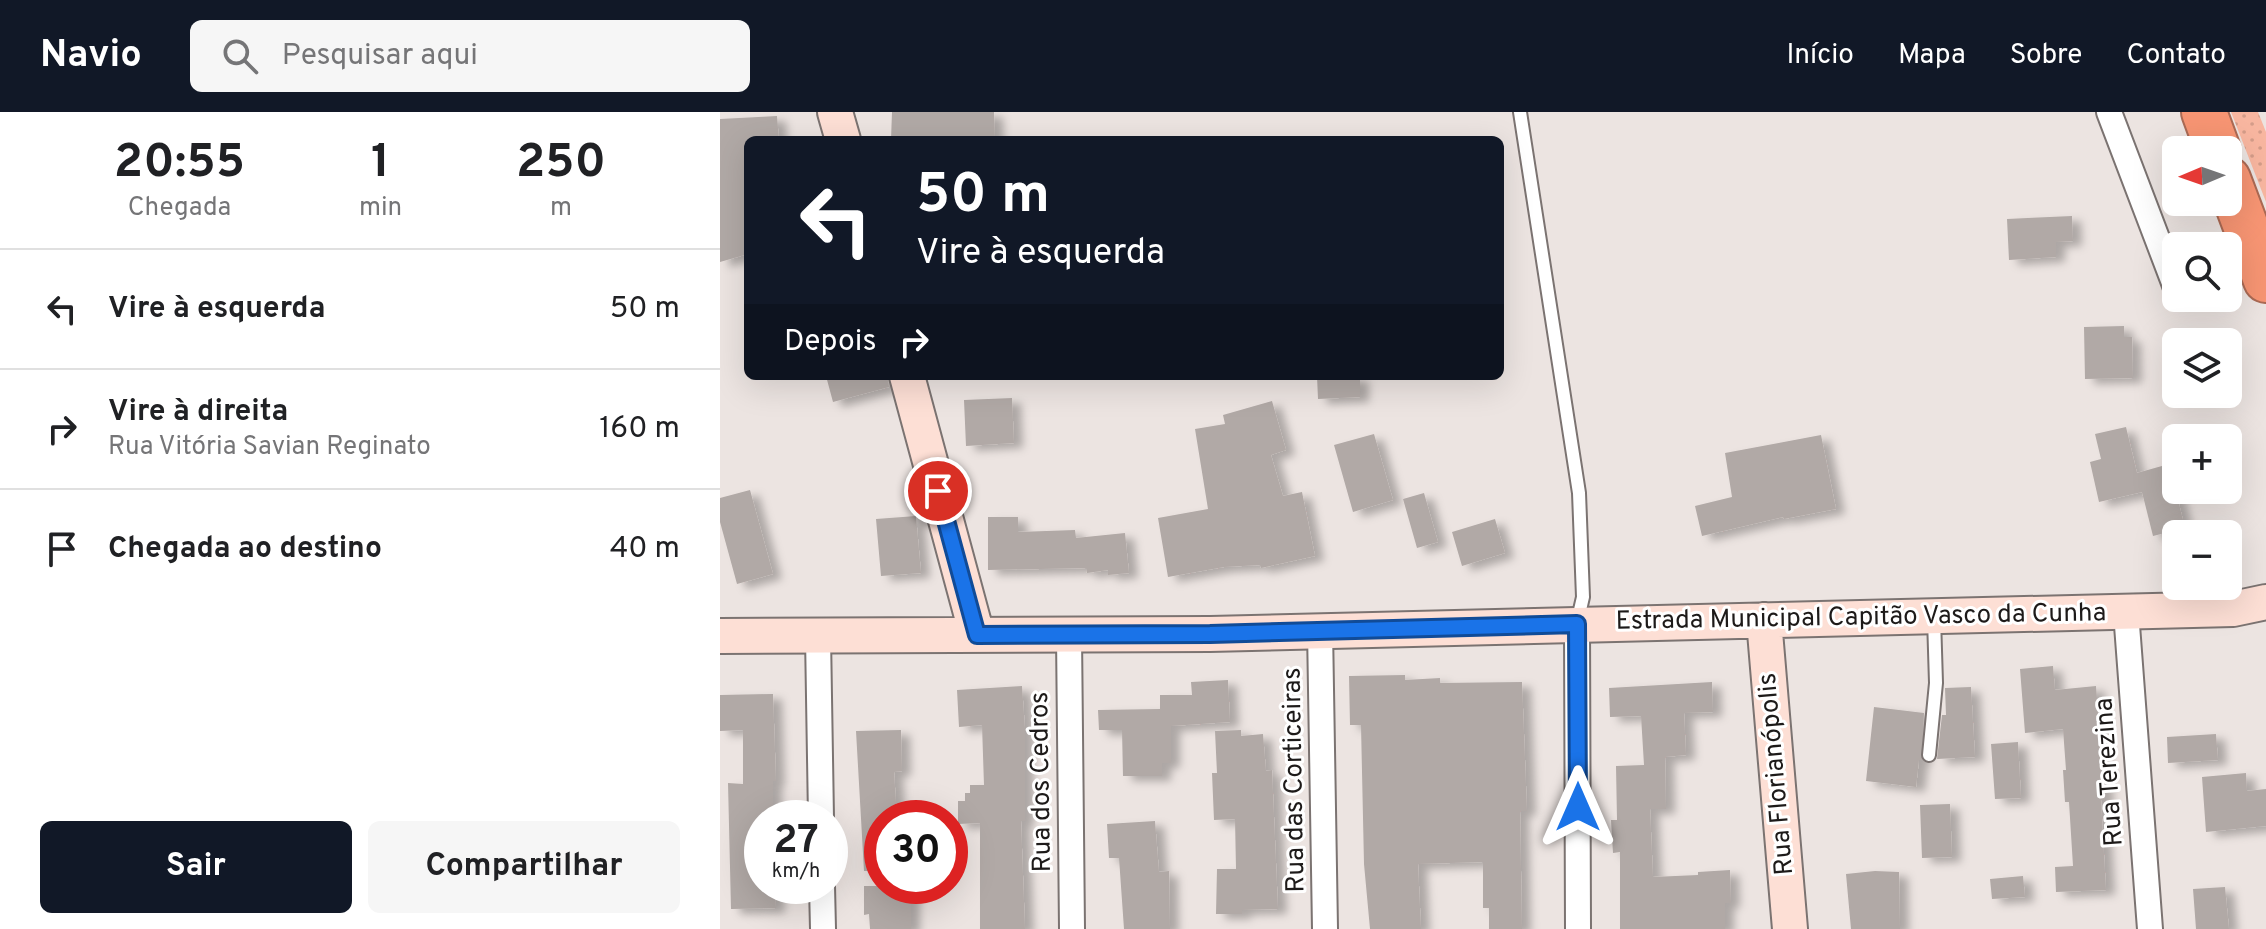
<!DOCTYPE html>
<html lang="pt">
<head>
<meta charset="utf-8">
<style>
	:root { --surface:#fff; --page:#f6f6f6; --text:#202124; --muted:#757577; --line:#e0e0e0; --accent:#111827 }
	body { margin:0; font-family:Overpass,sans-serif; background:var(--page); color:var(--text); height:100vh; display:flex; flex-direction:column; font-size:30px; white-space:nowrap }
	* { box-sizing:border-box; margin:0 }
	p { font-size:26px; color:var(--muted) }
	.icon { flex:none; width:44px; height:44px; fill:none; stroke:currentColor; stroke-width:2; stroke-linecap:round; stroke-linejoin:round }
	.map { position:relative; flex:1; overflow:hidden }
	.sheet { display:flex; flex-direction:column; background:var(--surface); width:720px }
	.sheet>* { flex:none }
	.hud { position:absolute; left:24px; top:24px; width:760px; height:244px; border-radius:12px; box-shadow:0 8px 32px #0002; background:#111827; color:#fff; overflow:hidden }
	.needle { width:52px; rotate:268deg }
	.controls { position:absolute; left:1442px; top:24px; display:grid; gap:16px }
	.controls a { display:grid; place-items:center; width:80px; height:80px; border-radius:12px; background:var(--surface); box-shadow:0 8px 32px #0002; font-size:40px }
	.speed { position:absolute; left:24px; top:688px; display:flex; gap:16px; font-size:40px; font-weight:700; text-align:center }
	.speed>* { display:grid; place-content:center; width:104px; height:104px; border-radius:50%; background:var(--surface); box-shadow:0 8px 32px #0002; line-height:1 }
	.speed small { font-size:20px; font-weight:400 }
	.speed .limit { border:12px solid #d22; background:#fff; color:#111 }
	.pin { position:absolute; display:grid; place-items:center; width:68px; height:68px; color:#fff; margin:-34px; border:4px solid #fff; border-radius:50%; box-shadow:0 2px 8px #0007 }
	.me { position:absolute; width:88px; margin:-44px; rotate:0deg; stroke-linejoin:round; filter:drop-shadow(0 0 6px #0008) }
	.turn { display:flex; align-items:center; gap:28px; height:168px; padding:0 40px; font-size:36px }
	.turn .icon { width:104px; height:104px; stroke-width:2.5 }
	.turn b { display:block; font-size:56px; line-height:68px }
	.then { display:flex; align-items:center; height:76px; padding:0 40px; background:#0003; gap:16px; font-size:30px }
	.eta { display:flex; justify-content:space-evenly; align-items:center; height:136px; text-align:center }
	.eta b { font-size:48px; font-weight:700; line-height:56px }
	.button { display:flex; gap:16px; margin-top:auto; padding:16px 40px }
	.button a { flex:1; height:92px; border-radius:12px; background:var(--accent); color:#fff; font-size:32px; font-weight:700; line-height:92px; text-align:center }
	.button a+a { background:var(--page); color:var(--text) }
	ul { padding:0; list-style:none }
	li { display:flex; align-items:center; gap:24px; height:120px; padding:0 40px; border-top:2px solid var(--line) }
	li div { flex:1 }
	li b { display:block; font-size:30px }
	li em { font-style:normal }
	header { display:flex; align-items:center; gap:48px; box-sizing:border-box; height:112px; padding:0 40px; background:var(--accent); color:#fff }
	header strong { font-size:38px }
	nav { display:flex; gap:44px; margin-inline-start:auto; font-size:28px }
	.search { width:560px; height:72px; background:var(--page); display:flex; align-items:center; gap:20px; box-sizing:border-box; padding:0 28px; border-radius:12px; color:var(--muted); font-size:30px }
	main { display:flex; flex:1; min-height:0 }
	.map>svg:first-child { display:block }
	.grass { fill:url(#grass-dots) }
	.building { fill:#b1a9a6; filter:url(#shadow) }
	.lines { fill:none; stroke-linecap:round; stroke-linejoin:round }
	.lane-casing { stroke:#7b7371; stroke-width:16 }
	.street-casing { stroke:#7b7371; stroke-width:28 }
	.secondary-casing { stroke:#7b7371; stroke-width:38 }
	.highway-casing { stroke:#ab6a54; stroke-width:48 }
	.lane { stroke:#fff; stroke-width:12 }
	.street { stroke:#fff; stroke-width:24 }
	.secondary { stroke:#fddfd5; stroke-width:34 }
	.highway { stroke:#f79573; stroke-width:44 }
	.route-casing { stroke:#114b97; stroke-width:20 }
	.route { stroke:#1a73e8; stroke-width:14 }
	.labels { text-anchor:middle; dominant-baseline:central; stroke-width:6; stroke-linejoin:round; paint-order:stroke }
	.street-label { font-size:26px; fill:#1d1a19; stroke:#fff }
</style>
</head>
<body>
<header>
<strong>Navio</strong>
<div class="search"><svg class="icon" aria-label="search" viewBox="0 0 24 24"><circle cx="10" cy="10" r="6"/><path d="M15 15l6 6"/></svg>Pesquisar aqui</div>
<nav><a>Início</a><a>Mapa</a><a>Sobre</a><a>Contato</a></nav>
</header>
<main>
<section class="sheet">
<div class="eta">
<div><b>20:55</b><p>Chegada</p></div>
<div><b>1</b><p>min</p></div>
<div><b>250</b><p>m</p></div>
</div>
<ul>
<li><svg class="icon" aria-label="left" viewBox="0 0 24 24"><path d="M17 20v-9H6M10 6l-5 5 5 5"/></svg><div><b>Vire à esquerda</b></div><em>50 m</em></li>
<li><svg class="icon" aria-label="right" viewBox="0 0 24 24"><path d="M7 20v-9h11M14 6l5 5-5 5"/></svg><div><b>Vire à direita</b><p>Rua Vitória Savian Reginato</p></div><em>160 m</em></li>
<li><svg class="icon" aria-label="arrive" viewBox="0 0 24 24"><path d="M6 21V4h12l-3 4 3 4H6"/></svg><div><b>Chegada ao destino</b></div><em>40 m</em></li>
</ul>
<div class="button"><a>Sair</a><a>Compartilhar</a></div>
</section>
<div class="map">
<svg width="1546" height="817" viewBox="0 0 1546 817">
	<defs>
		<pattern id="grass-dots" width="8" height="8" patternUnits="userSpaceOnUse" patternTransform="scale(2)"><rect width="8" height="8" fill="#f8b6a0"/><path d="M2 2h.1M6 6h.1" fill="none" stroke="#d49c89" stroke-width="1.8" stroke-linecap="round"/></pattern>
		<filter id="shadow"><feDropShadow dx="9" dy="5" stdDeviation="4" flood-color="#0004"/></filter>
	</defs>
	<rect width="100%" height="100%" fill="#ece4e1"/>
	<!-- grass -->
	<path class="grass" d="M1511 0H1538L1546 20V90Z"/>
	<!-- building -->
	<path class="building" d="M172 0H274L275 28H171Z
		M57 4 59 28H28V142L0 150V7Z
		M1352 104 1353 129 1336 130V145L1289 148 1287 107Z
		M1404 214V225H1412L1413 266 1365 267 1364 215Z
		M106 264H168L169 275 113 290Z
		M597 264H640V285L598 287Z
		M292 286 294 331 246 334 244 288Z
		M552 289 566 338 551 343 563 384 582 380 595 444 541 456 540 453 504 455 448 465 438 406 488 397 475 317 505 312 503 303Z
		M1406 315 1417 361 1449 352 1465 416 1433 424 1422 380 1379 390 1370 350 1381 347 1375 322Z
		M654 322 673 388 633 400 614 333Z
		M1101 323 1116 397 1064 407 1063 405 982 424 975 394 1012 385 1005 341Z
		M30 378 53 462 17 472 0 410V386Z
		M704 381 718 430 697 436 683 387Z
		M196 404 201 461 161 464 156 407Z
		M268 405H298V420L355 418 356 426 405 421 409 461 388 463V458L367 461 366 456 268 458Z
		M775 407 785 441 742 454 732 420Z
		M1333 554 1335 578 1376 574 1385 688H1381L1386 778 1336 780 1335 755 1353 754 1349 690H1345L1343 658H1346L1343 617 1305 621 1300 557Z
		M685 563V568L720 566V571L802 570 807 699H800L802 817H769V796H763V750L698 752 701 817H650L644 752 641 613H630L629 564Z
		M508 568 510 610 451 614V651H442V664H403L402 618H379L378 598 440 597V583H472L471 570Z
		M992 570 993 600 964 601 966 643 945 645 946 697H930L933 765 978 763V760L1010 758 1011 791H1005V817H900V740L893 741 891 708H897L896 654 924 653 921 604 890 605 889 576Z
		M302 574 305 617V709H301L305 817H260V711L238 712V689H245V681H250V673H264L262 613 239 615 237 578Z
		M1251 575 1255 645 1217 647 1222 603H1226L1225 576Z
		M53 582 56 669H53V706H42V774H55L56 796 11 797 8 671 23 672V618L0 619V583Z
		M1154 595 1204 601 1202 648H1199L1196 675 1146 669Z
		M181 618 182 659 174 660 177 706H162V759H144L136 619Z
		M521 618V624L543 622 546 659 552 658 558 797 522 798V802H496L497 757H516L515 707 494 708 492 661H497L495 619Z
		M1496 622 1498 648 1448 651 1447 625Z
		M1298 630 1301 686 1275 687 1271 632Z
		M1526 661 1527 679 1546 677V714L1486 720 1482 665Z
		M1230 692 1232 745 1202 746 1200 693Z
		M435 709 439 760 449 759 450 817H404L399 746H389L387 712Z
		M1155 759 1179 760 1180 817H1131L1126 762Z
		M1303 764 1305 785 1272 787 1270 767Z
		M144 774H191V817H150L149 802 144 803Z
		M1505 775 1509 817H1476L1473 777Z"/>
	<g class="lines">
		<defs>
			<path id="lane" d="M800 0 859 381 863 485 857 511
				M1209 643 1216 571 1214 506"/>
			<path id="street" d="M1389 0 1456 176
				M1406 500 1430 817
				M857 512 858 817
				M600 517 605 817
				M349 523 352 817
				M98 524 101 706
				M102 774 103 817"/>
			<path id="secondary" d="M115 0 123 28
				M187 264 257 523
				M1044 508 1070 817
				M0 524 490 522 1513 497 1546 490"/>
			<path id="highway" d="M1484 0 1498 38
				M1508 67 1546 168"/>
		</defs>
		<!-- lane casing -->
		<use href="#lane" class="lane-casing"/>
		<!-- street casing -->
		<use href="#street" class="street-casing"/>
		<!-- secondary casing -->
		<use href="#secondary" class="secondary-casing"/>
		<!-- highway casing -->
		<use href="#highway" class="highway-casing"/>
		<!-- lane -->
		<use href="#lane" class="lane"/>
		<!-- street -->
		<use href="#street" class="street"/>
		<!-- secondary -->
		<use href="#secondary" class="secondary"/>
		<!-- highway -->
		<use href="#highway" class="highway"/>
	</g>
	<g class="lines">
		<defs>
			<path id="route" d="M218 379 257 523 490 522 857 512 858 695"/>
		</defs>
		<!-- route casing -->
		<use href="#route" class="route-casing"/>
		<!-- route -->
		<use href="#route" class="route"/>
	</g>
	<g class="labels">
		<!-- street labels -->
		<g class="street-label">
			<text transform="translate(1141 506) rotate(-1)">Estrada Municipal Capitão Vasco da Cunha</text>
			<text transform="translate(1390 660) rotate(-94)">Rua Terezina</text>
			<text transform="translate(1057 662) rotate(-95)">Rua Florianópolis</text>
			<text transform="translate(575 668) rotate(-91)">Rua das Corticeiras</text>
			<text transform="translate(322 670) rotate(-91)">Rua dos Cedros</text>
		</g>
	</g>
</svg>
<div class="controls">
<a><svg class="needle" viewBox="-14 -14 28 28"><path d="M0-13l5 13h-10z" fill="#e53935"/><path d="M0 13l5-13h-10z" fill="#757577"/></svg></a>
<a><svg class="icon" aria-label="search" viewBox="0 0 24 24"><circle cx="10" cy="10" r="6"/><path d="M15 15l6 6"/></svg></a>
<a><svg class="icon" aria-label="layers" viewBox="0 0 24 24"><path d="M12 4l9 5-9 5-9-5zM3 14l9 5 9-5"/></svg></a>
<a>+</a>
<a>−</a>
</div>
<div class="speed"><div>27<small>km/h</small></div><div class="limit">30</div></div>
<div class="pin" style="left:218px;top:379px;background:#d93025"><svg class="icon" aria-label="arrive" viewBox="0 0 24 24"><path d="M6 21V4h12l-3 4 3 4H6"/></svg></div>
<svg class="me" style="left:858px;top:695px" viewBox="-20 -20 40 40"><path d="M0-17L14 15 0 8-14 15z" fill="#1a73e8" stroke="#fff" stroke-width="4"/></svg>
<div class="hud">
<div class="turn"><svg class="icon" aria-label="left" viewBox="0 0 24 24"><path d="M17 20v-9H6M10 6l-5 5 5 5"/></svg><div><b>50 m</b>Vire à esquerda</div></div>
<div class="then">Depois<svg class="icon" aria-label="right" viewBox="0 0 24 24"><path d="M7 20v-9h11M14 6l5 5-5 5"/></svg></div>
</div>
</div>
</main>
</body>
</html>
